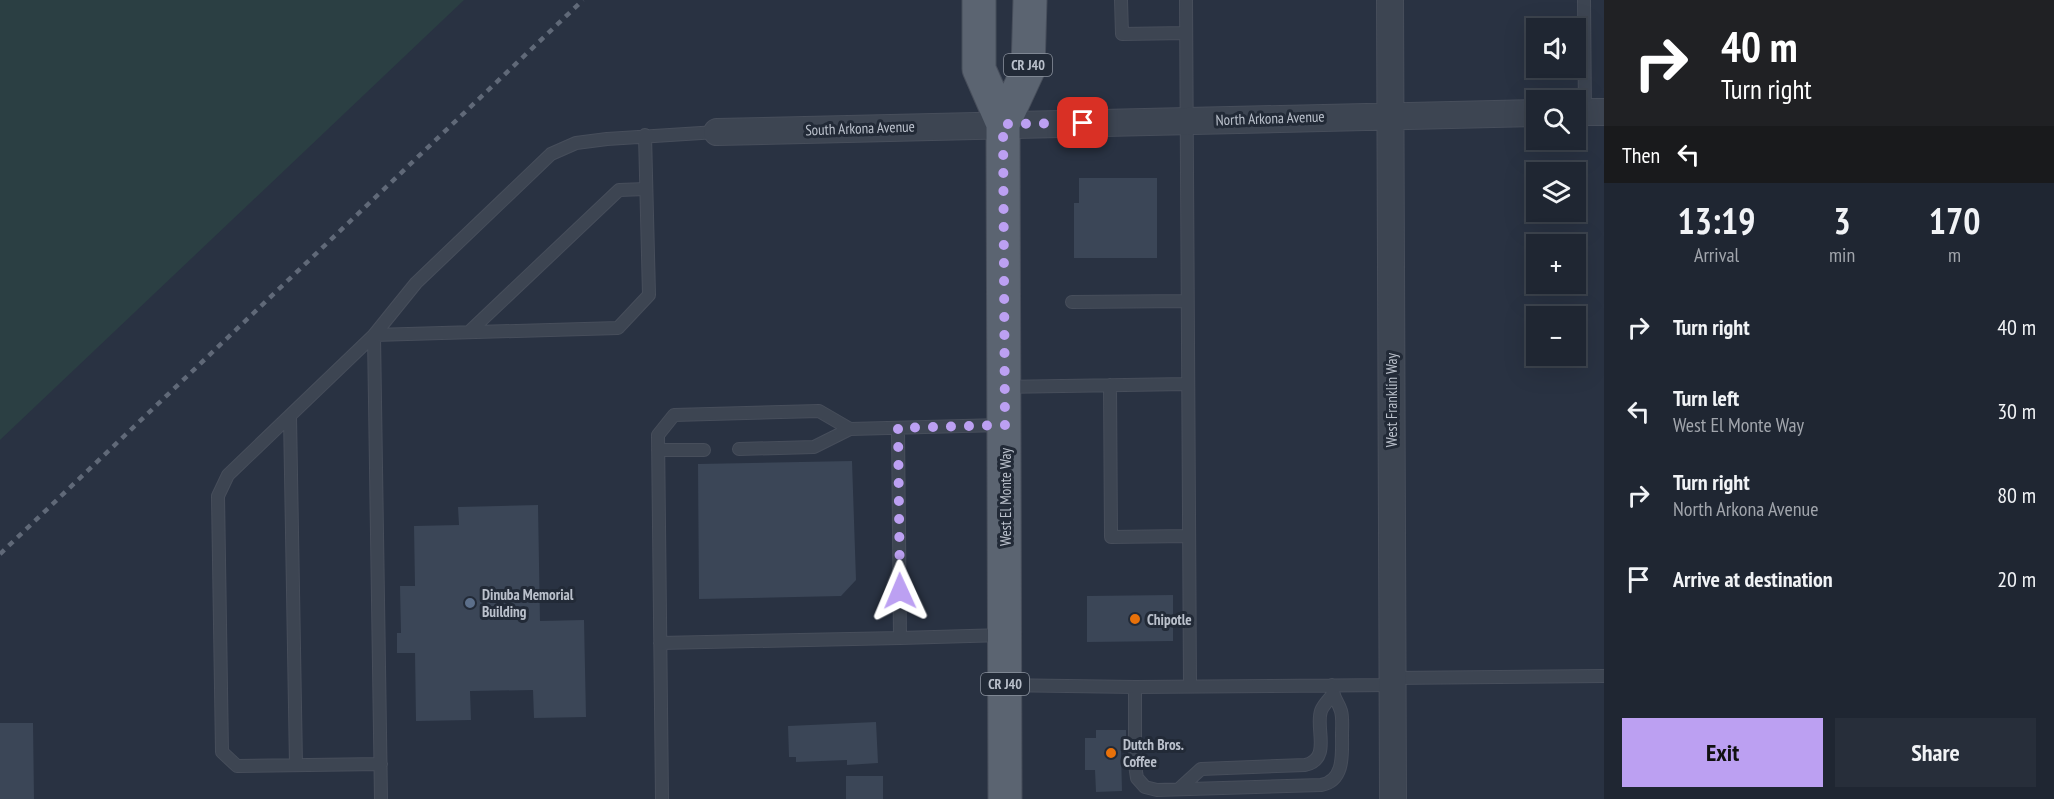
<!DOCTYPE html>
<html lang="en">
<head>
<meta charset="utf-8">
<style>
	:root { --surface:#1f2632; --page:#272e3a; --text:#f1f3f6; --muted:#a1a5ac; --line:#3c434d; --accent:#bca0f2 }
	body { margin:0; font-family:"PT Sans Narrow",sans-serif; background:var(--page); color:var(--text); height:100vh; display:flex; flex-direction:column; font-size:22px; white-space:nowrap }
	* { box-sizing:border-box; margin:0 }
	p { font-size:20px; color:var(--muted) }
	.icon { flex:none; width:33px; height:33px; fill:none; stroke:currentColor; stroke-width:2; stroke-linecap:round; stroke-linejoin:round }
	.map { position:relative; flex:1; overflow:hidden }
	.side { display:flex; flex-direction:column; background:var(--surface); width:450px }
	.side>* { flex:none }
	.guide { background:#202124; color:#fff; overflow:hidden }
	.tools { position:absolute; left:1526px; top:18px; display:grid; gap:12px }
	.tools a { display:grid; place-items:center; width:60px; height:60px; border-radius:0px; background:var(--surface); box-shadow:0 6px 24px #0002,0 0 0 2px var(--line); font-size:30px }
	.pin { position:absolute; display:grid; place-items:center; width:51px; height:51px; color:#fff; margin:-26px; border-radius:12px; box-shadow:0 3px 9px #0006 }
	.me { position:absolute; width:66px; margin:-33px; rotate:359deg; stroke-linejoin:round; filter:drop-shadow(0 0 4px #0008) }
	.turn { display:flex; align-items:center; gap:21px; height:126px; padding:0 18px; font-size:27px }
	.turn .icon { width:78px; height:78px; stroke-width:2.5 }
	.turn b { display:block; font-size:42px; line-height:51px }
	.then { display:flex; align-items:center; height:57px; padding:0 18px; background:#0003; gap:12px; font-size:22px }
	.eta { display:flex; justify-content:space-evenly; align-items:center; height:102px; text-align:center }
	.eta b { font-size:36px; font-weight:800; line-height:42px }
	.action { display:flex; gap:12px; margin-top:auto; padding:12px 18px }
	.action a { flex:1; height:69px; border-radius:0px; background:var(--accent); color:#111; font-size:24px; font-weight:800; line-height:69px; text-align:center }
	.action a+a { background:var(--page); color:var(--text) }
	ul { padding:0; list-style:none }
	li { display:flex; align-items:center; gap:18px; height:84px; padding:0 18px }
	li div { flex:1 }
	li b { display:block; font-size:22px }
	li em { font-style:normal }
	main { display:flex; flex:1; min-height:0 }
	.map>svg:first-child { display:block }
	.green { fill:#2b3f43 }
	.building { fill:#3b4657 }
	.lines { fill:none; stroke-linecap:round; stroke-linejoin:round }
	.lane-casing { stroke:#474e5b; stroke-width:14 }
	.street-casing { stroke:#474e5b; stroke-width:28 }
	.primary-casing { stroke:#474e5b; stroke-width:35 }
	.lane { stroke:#3d4552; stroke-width:12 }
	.street { stroke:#3d4552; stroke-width:26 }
	.primary { stroke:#5b6471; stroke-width:33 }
	.rail { stroke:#606978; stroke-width:4.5; stroke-dasharray:6 6; stroke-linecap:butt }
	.route { stroke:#bca0f2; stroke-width:10; stroke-dasharray:0 18 }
	.service-dot { fill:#5c6f8a; stroke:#222a37; stroke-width:2 }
	.food-dot { fill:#e8710a; stroke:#222a37; stroke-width:2 }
	.labels { text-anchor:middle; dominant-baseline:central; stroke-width:6; stroke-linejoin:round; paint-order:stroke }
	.shield { fill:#222a37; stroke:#8c939f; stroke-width:1.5 }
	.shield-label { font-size:14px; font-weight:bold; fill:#bac0cb }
	.street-label { font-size:15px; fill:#bac0cb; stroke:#222a37 }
	.poi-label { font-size:15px; font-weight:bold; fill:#bac0cb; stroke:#222a37; text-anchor:start }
</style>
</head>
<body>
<main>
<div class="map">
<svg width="1604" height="799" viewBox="0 0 1604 799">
	<rect width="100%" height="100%" fill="#293242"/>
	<!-- green -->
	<path class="green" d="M0 0H464L0 440Z"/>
	<!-- building -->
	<path class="building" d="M1079 178H1157V258H1074V203H1079Z
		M852 461 856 580 841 596 699 599 698 464Z
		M538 505 540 621 584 620 586 717 534 718 533 690 470 691 471 720 416 721 415 653H397V633H401L400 586H415L414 526 459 525 458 507Z
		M1173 595V641L1087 642V596Z
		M876 722 878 763 847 765V760L796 762V757H789L788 726Z
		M0 723H33L34 799H0Z
		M1096 730H1126V752H1121L1122 791 1096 792 1095 770H1085V738H1096Z
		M846 776H883V799H846Z"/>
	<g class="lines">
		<defs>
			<path id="lane" d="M1121 0 1122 34 1186 33
				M1186 0 1190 686
				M1584 0 1585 112
				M1072 302 1187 301
				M469 332 619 190 646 189
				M1110 385 1111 537 1188 536
				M1006 387 1187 384
				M290 416 296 765
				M739 449 814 447 850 429
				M658 450H704
				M900 638 1004 635
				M660 643 900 638 898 428
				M1391 678 1604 676
				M1006 685 1135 687 1392 685
				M1135 687V765L1137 778 1145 787 1157 790 1321 785C1345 781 1342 753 1342 735 1342 728 1343 718 1341 711 1338 701 1332 697 1332 685
				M381 764 237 766 222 752 218 496 228 475 374 335 618 328 649 295 645 135
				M1179 789 1201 769 1305 765C1332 759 1315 728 1321 711 1323 705 1329 700 1332 695
				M381 799 374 335 416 283 551 154 576 143 607 139 717 132
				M662 799 658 435 674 415 819 411 850 429 1001 425"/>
			<path id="street" d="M1390 0 1393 799
				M1575 112H1604
				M717 132 1536 113"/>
			<path id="primary" d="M979 0V69L1003 124 1005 799
				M1003 124 1028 70 1030 0"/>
		</defs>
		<!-- lane casing -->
		<use href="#lane" class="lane-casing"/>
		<!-- street casing -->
		<use href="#street" class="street-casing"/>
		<!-- primary casing -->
		<use href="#primary" class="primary-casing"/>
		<!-- lane -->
		<use href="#lane" class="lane"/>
		<!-- street -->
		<use href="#street" class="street"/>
		<!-- primary -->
		<use href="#primary" class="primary"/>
		<!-- rail -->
		<path class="rail" d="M0 554 583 0"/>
	</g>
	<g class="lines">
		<!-- route -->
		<path class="route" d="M900 591 898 428 1005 425 1003 124 1083 123"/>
	</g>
	<!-- markers -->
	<circle class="service-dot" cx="470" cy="603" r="6"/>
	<g class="food-dot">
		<circle cx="1135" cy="619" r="6"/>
		<circle cx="1111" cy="753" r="6"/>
	</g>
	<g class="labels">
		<!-- shield labels -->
		<g class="shield">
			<rect x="1004" y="54" width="48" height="22" rx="4.5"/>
			<rect x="981" y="673" width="48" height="22" rx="4.5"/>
		</g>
		<g class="shield-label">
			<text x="1028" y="65">CR J40</text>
			<text x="1005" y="684">CR J40</text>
		</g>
		<!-- street labels -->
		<g class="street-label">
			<text transform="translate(1270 118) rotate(-2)">North Arkona Avenue</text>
			<text transform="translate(860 128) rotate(-2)">South Arkona Avenue</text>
			<text transform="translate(1391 400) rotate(-90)">West Franklin Way</text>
			<text transform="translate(1005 497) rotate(-90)">West El Monte Way</text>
		</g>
		<!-- poi labels -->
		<g class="poi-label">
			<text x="482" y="594">Dinuba Memorial<tspan x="482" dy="17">Building</tspan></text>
			<text x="1147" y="619">Chipotle</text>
			<text x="1123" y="744">Dutch Bros.<tspan x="1123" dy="17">Coffee</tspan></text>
		</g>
	</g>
</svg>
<div class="tools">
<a><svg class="icon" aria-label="sound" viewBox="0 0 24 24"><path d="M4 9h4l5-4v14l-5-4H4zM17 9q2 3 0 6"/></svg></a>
<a><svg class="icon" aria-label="search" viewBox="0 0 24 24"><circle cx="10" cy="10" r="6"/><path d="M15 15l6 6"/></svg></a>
<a><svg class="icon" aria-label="layers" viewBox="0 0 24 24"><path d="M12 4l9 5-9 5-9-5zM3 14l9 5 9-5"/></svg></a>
<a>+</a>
<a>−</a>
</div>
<div class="pin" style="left:1083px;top:123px;background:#d93025"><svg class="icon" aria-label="arrive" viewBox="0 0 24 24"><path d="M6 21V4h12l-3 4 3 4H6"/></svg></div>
<svg class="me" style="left:900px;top:591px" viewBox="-20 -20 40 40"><path d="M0-17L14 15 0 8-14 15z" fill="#bca0f2" stroke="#fff" stroke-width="4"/></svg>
</div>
<section class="side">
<div class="guide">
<div class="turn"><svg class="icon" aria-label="right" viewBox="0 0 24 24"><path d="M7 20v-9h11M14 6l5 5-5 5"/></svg><div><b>40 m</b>Turn right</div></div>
<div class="then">Then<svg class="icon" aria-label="left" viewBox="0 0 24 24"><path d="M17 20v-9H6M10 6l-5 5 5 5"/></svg></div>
</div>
<div class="eta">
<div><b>13:19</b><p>Arrival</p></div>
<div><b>3</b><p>min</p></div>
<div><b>170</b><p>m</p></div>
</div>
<ul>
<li><svg class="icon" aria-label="right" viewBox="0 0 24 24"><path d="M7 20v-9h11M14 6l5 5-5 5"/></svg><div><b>Turn right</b></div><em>40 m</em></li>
<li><svg class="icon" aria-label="left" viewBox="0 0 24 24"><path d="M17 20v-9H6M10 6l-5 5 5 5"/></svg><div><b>Turn left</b><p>West El Monte Way</p></div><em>30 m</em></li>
<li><svg class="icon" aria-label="right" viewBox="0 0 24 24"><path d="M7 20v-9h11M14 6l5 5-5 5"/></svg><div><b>Turn right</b><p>North Arkona Avenue</p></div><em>80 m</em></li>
<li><svg class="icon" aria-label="arrive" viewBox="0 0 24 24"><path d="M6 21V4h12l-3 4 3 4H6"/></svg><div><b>Arrive at destination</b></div><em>20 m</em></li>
</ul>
<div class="action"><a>Exit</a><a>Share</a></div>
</section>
</main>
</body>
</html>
